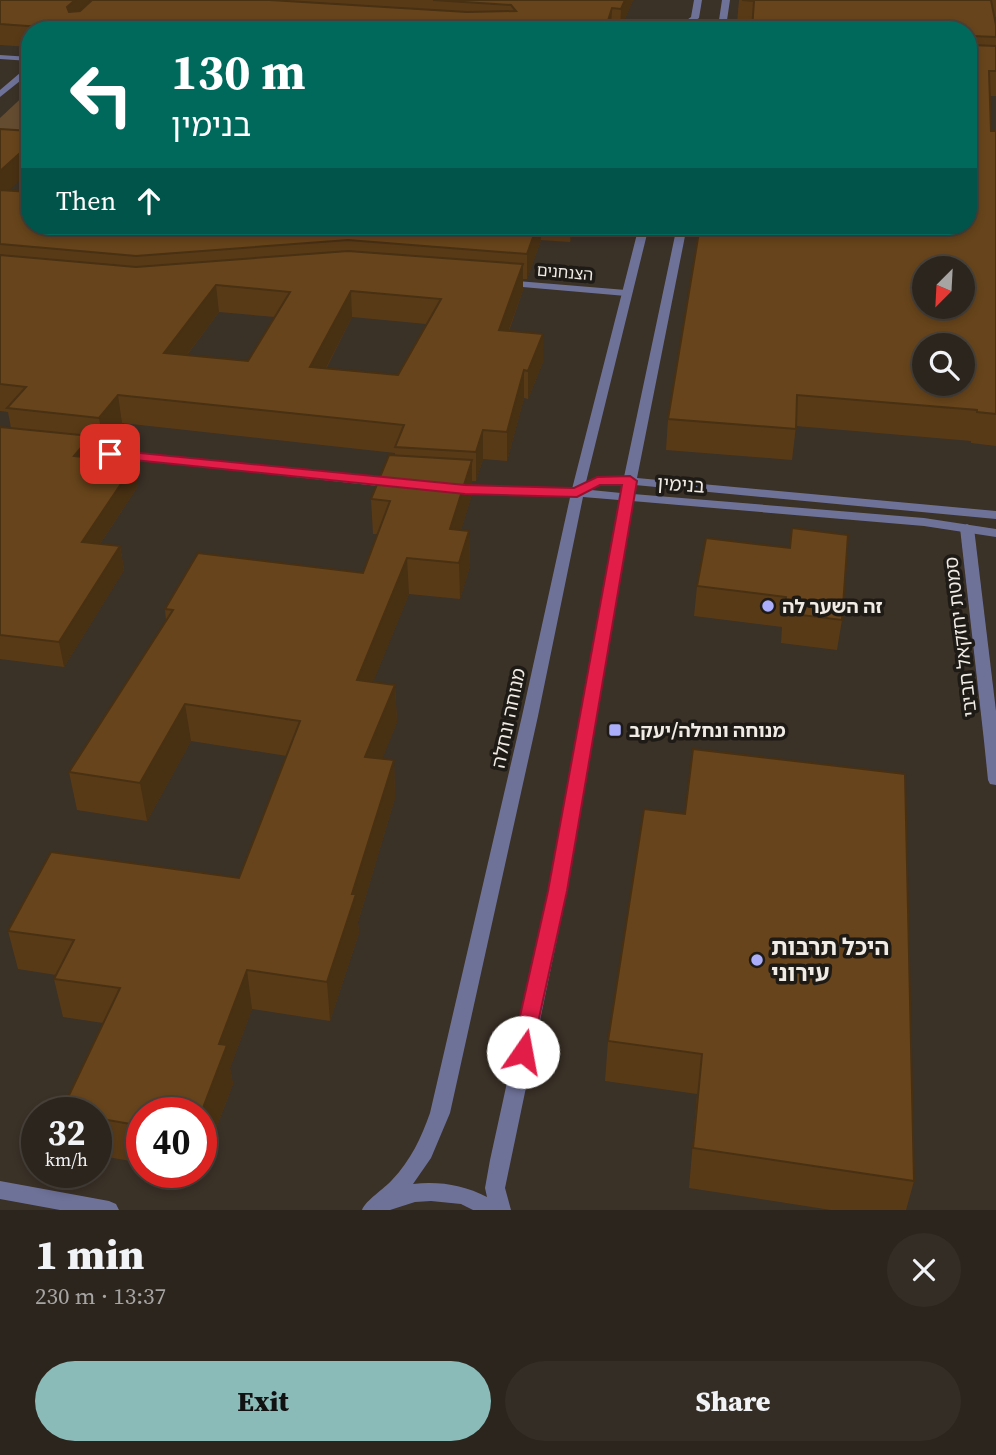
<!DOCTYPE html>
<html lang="en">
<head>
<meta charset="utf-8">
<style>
	:root { --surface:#2c251d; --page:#342d26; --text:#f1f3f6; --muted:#a6a5a4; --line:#48423b; --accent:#8bbbb9 }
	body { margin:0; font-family:"Source Serif 4","Noto Sans Hebrew",serif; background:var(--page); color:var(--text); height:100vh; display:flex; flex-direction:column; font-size:26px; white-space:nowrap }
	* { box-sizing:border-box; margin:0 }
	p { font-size:23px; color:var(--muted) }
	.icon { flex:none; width:38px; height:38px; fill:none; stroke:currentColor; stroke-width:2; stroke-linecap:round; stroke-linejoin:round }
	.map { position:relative; height:1210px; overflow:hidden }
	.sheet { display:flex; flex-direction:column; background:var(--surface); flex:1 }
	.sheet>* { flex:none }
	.guide { position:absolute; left:21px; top:21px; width:956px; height:214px; border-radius:28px; box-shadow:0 4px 10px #0003,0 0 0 2px var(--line); background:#00695c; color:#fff; overflow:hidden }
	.needle { width:46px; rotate:204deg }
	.controls { position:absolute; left:912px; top:256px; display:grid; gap:14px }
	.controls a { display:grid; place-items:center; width:63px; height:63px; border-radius:50%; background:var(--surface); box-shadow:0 4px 10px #0003,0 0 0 2px var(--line); font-size:35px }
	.speed { position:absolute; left:21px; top:1097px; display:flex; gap:14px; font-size:35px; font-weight:700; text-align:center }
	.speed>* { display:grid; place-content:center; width:91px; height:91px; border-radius:50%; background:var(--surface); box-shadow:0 4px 10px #0003,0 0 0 2px var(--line); line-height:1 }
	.speed small { font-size:18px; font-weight:400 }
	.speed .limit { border:10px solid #d22; background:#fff; color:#111 }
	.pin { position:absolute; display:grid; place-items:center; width:60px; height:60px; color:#fff; margin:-30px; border-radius:14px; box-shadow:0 4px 10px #0006 }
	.me { position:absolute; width:77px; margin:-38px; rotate:12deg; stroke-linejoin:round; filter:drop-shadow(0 0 5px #0008) }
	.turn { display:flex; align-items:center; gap:24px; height:147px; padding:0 35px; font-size:32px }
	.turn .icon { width:91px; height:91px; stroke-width:2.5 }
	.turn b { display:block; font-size:49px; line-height:60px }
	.then { display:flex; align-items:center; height:66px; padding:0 35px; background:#0003; gap:14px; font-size:26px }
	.round { display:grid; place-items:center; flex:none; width:74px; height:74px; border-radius:37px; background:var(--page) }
	.overview { display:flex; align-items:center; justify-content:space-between; height:119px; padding:0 35px }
	h1 { font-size:42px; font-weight:800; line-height:52px }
	.cta { display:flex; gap:14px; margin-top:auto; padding:14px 35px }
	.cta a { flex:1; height:80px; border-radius:42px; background:var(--accent); color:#111; font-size:28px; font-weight:800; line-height:80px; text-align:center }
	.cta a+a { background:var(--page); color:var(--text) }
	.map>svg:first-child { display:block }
	.green { fill:#644c31 }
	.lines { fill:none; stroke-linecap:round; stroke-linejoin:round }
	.pedestrian { fill:#6f7298; fill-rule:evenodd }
	.minor { fill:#6f7298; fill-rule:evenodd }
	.tertiary { fill:#6f7298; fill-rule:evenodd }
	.wall { fill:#593a17; fill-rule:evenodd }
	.shaded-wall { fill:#483013 }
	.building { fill:#67441b; stroke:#483013; stroke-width:2; fill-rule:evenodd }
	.route { fill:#e11d48; stroke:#92132f; stroke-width:2 }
	.poi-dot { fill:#abaffb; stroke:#1e1a15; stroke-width:2.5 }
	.labels { text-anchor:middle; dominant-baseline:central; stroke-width:7; stroke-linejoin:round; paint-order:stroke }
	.far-street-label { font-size:16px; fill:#f1ebe5; stroke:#1e1a15 }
	.street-label { font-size:19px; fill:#f1ebe5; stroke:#1e1a15 }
	.poi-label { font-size:19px; font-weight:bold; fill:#f1ebe5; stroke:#1e1a15; text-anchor:start }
	.near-poi-label { font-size:23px; font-weight:bold; fill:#f1ebe5; stroke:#1e1a15; text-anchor:start }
</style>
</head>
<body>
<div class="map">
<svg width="996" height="1210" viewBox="0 0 996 1210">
	<rect width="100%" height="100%" fill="#3a3127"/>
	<!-- green -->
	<path class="green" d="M30 90V139L0 136V118Z"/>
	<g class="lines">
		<!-- pedestrian -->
		<path class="pedestrian" d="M967 524 974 528 996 711V745H987L984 741 960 528Z"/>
		<!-- minor -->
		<path class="minor" d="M0 55 30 57V61L0 59Z
			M27 67H30V73L0 97V90Z
			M504 280 626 290 631 293 626 296 500 285V281Z
			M76 446 397 480 403 484 397 488 72 453 70 450Z
			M452 485 577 489 583 493 577 497 447 492 446 489Z
			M992 736 996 737V785L990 784 988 780 984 741 987 737Z"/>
		<!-- tertiary -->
		<path class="tertiary" d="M694 0H702L699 18 689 25 698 24 725 27 719 20 722 0H730L727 20 735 30H673L691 17Z
			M639 226H649L586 482 597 477H624L677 226H687L637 478 996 511V519L635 485 633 494 924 518 996 529V537L924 526 632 501 567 891 505 1188 511 1210H473L461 1204 431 1201 415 1202 390 1210H362C366 1200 384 1189 392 1180 411 1160 421 1138 430 1113L522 716 571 493ZM600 485H623L621 493 591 490ZM583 497 619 500 549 891 490 1160 485 1188 487 1197C464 1185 439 1181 413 1184L431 1158 450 1113 538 716Z
			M0 1181 109 1201 116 1204 119 1210H60L0 1199Z"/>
	</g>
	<!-- wall -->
	<path class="wall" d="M0 0H89V2L92 0H633L620 30H30V47L0 45Z
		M739 0H996V17H994L996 25V96H990L991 131H996V446L971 443V441L796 426 792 460 666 450 668 419 968 226 752 24 737 23Z
		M0 129 9 190 30 226H575L570 242 541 240 527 279H523V290L509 331 543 362 528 399 524 398 507 461 483 459 476 481H472V494L461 530 469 531 470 566 460 599 409 594 373 682 395 685 397 722 382 759 394 760 395 798 358 922 359 933 330 1021 252 1009 230 1068 233 1084 201 1168V1113H142V1163L96 1155V1113H61L103 1023 63 1017 54 979 56 975 18 969 8 931 239 878 287 756 191 741 147 821 77 810 69 772 166 621 165 609 363 573 378 534H373L371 499 395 456V453L122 423 104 446 92 445 94 459 138 486 100 544 120 546 124 570 64 667 0 659V427L11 428 8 412 0 411ZM219 312 275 317 248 361 187 355ZM352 317 426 324 398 375 326 369Z
		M706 538 842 620 837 650 781 643 782 627 694 616 697 586Z
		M644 809 914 1181 906 1210H831L689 1188 697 1094 605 1081 608 1041Z"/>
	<!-- shaded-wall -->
	<path class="shaded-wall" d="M75 0H89L90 10 70 28 67 7Z
		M625 0H633L620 30 621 9Z
		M612 8 611 30H605Z
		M30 144V171L0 199V171Z
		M537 226H541V240L527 279V254Z
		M571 226H575L570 242Z
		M523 264V290L499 357V330Z
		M216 285 219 312 168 380 164 353Z
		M351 291 352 317 312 395 310 367Z
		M543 334V362L528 399V371Z
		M524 370V398L507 461V432Z
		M118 395 122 423 104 446 99 418Z
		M483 430V459L476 481V452Z
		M91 436 95 458 74 456Z
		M472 460V494L451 564 450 529Z
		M135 463 138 486 86 565 82 542Z
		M469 531 470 566 460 599 459 563Z
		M120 546 124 570 64 667 59 642Z
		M407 558 409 594 359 717 357 680Z
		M395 685 397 722 368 795 365 757Z
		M185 704 191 741 147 821 140 783Z
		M394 760 395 798 358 922 359 933 330 1021 327 982 352 894Z
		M247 970 252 1009 230 1068 233 1084 201 1168V1113L219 1044Z"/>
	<!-- building -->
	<path class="building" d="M0 0H75L67 7 69 12 80 11 92 0H270L467 12 516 11 511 5 433 0H625L621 9 612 8 605 30H82L0 24Z
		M742 0H991L996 25V37L972 36 969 42 972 45 996 46V71H989L991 131H996V414L977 412V410L797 395 796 429 668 419 700 226H968V30H752L754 1ZM924 268H962V306H924ZM924 345H962V383H924Z
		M0 129 30 131V144L0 171Z
		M0 190 30 192V226H537L527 254 348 240 136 256 0 244Z
		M348 251 523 264 499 330 543 334 528 371 524 370 507 432 483 430 476 452 395 447 404 425 118 395 99 418 7 408 26 387 0 384V255L136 267ZM216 285 290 292 248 361 164 353ZM351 291 441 299 398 375 310 367Z
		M0 427 91 436 74 456 135 463 82 542 120 546 59 642 0 635Z
		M389 455 472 460 450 529 469 531 459 563 407 558 357 680 395 685 365 757 394 760 352 894H356L327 982 247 970 219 1044 227 1045 201 1113H142V1126L96 1118V1113L61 1112 120 988 54 979 74 940 8 931 51 852 239 878 300 721 185 704 140 783 69 772 173 610 165 609 198 553 363 573 390 501 371 499Z
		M792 528 848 535 842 620 784 613 786 597 697 586 706 538 790 548Z
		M693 749 905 774 914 1181 693 1148 702 1054 608 1041 644 809 685 814Z"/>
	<!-- route -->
	<path class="route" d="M110 450 465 485 574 488 597 477 630 476 637 481 567 891 530 1059 523 1061 515 1059 512 1052 548 891 622 485H600L577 497 465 494 105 457 103 454Z"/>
	<!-- markers -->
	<g class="poi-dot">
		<circle cx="768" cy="606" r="7"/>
		<rect x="608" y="723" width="14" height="14" rx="3.5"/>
		<circle cx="757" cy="960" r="7"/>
	</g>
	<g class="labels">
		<!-- far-street labels -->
		<g class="far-street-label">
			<text transform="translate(565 272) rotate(5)">הצנחנים</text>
		</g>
		<!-- street labels -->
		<g class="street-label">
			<text transform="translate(681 484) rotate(4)">בנימין</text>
			<text transform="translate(960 637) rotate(-97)">סמטת יחזקאל חביבי</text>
			<text transform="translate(508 718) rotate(-78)">מנוחה ונחלה</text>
		</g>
		<!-- poi labels -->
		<g class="poi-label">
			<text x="782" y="606">זה השער לה</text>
			<text x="629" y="730">מנוחה ונחלה/יעקב</text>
		</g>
		<!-- near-poi labels -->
		<g class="near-poi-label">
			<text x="771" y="947">היכל תרבות<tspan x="771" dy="26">עירוני</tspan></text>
		</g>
	</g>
</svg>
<div class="controls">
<a><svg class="needle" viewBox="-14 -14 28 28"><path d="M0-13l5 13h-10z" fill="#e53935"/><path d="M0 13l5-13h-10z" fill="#a6a5a4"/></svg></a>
<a><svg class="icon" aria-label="search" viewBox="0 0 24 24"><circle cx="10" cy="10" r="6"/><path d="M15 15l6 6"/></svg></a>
</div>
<div class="speed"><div>32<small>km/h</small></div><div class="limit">40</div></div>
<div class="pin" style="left:110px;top:454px;background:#d93025"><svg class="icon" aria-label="arrive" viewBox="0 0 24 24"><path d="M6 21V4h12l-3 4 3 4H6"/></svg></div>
<svg class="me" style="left:523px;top:1052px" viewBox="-20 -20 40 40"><circle r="19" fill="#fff"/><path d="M0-13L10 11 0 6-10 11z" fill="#e11d48"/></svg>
<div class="guide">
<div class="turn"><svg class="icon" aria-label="left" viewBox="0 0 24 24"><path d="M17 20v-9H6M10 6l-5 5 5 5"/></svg><div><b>130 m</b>בנימין</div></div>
<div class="then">Then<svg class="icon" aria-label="ahead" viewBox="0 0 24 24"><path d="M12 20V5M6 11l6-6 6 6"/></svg></div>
</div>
</div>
<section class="sheet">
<div class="overview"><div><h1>1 min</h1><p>230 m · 13:37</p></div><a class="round"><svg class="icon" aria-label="close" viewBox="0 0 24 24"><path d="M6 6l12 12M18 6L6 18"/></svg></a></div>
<div class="cta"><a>Exit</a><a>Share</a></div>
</section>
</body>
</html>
